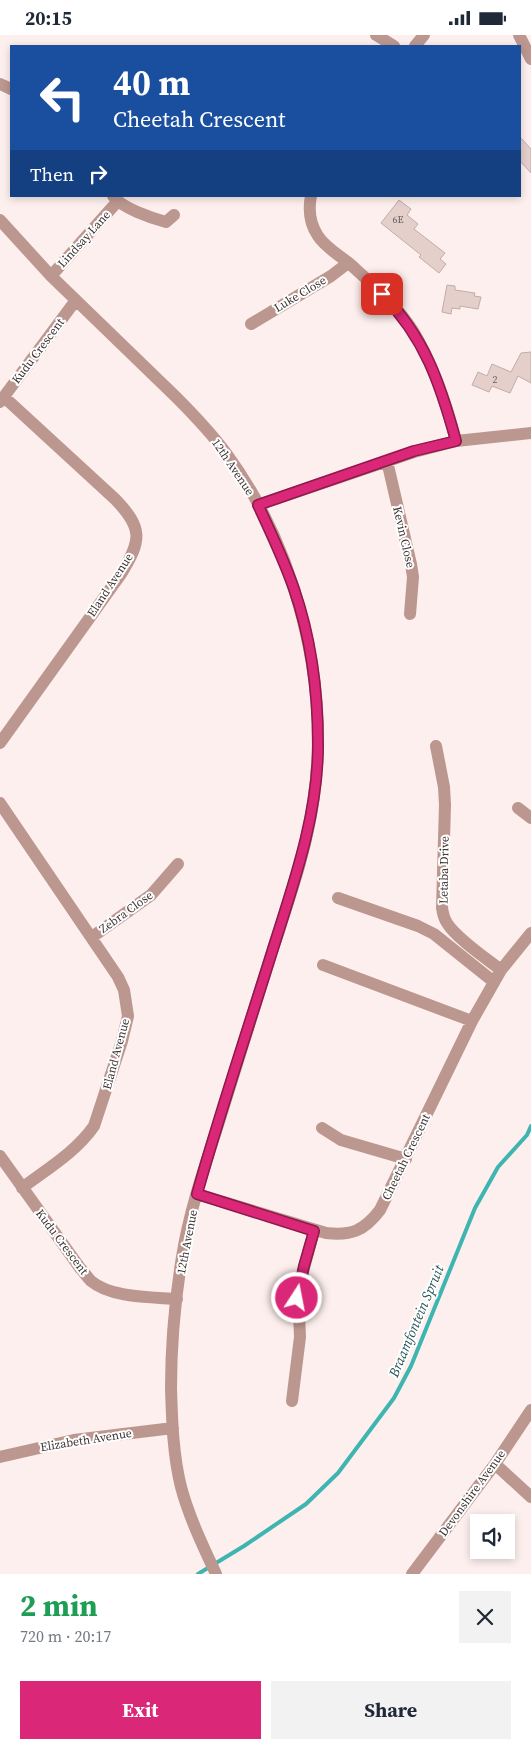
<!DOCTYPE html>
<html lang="en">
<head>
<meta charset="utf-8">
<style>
	:root { --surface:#fff; --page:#f2f2f3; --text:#1f2937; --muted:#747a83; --accent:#db2777 }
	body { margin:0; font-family:"Source Serif 4",serif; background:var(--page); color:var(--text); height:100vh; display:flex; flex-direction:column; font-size:19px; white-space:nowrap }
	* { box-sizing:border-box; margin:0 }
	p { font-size:16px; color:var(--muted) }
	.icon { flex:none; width:28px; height:28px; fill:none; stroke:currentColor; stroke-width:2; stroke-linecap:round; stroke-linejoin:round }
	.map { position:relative; height:1539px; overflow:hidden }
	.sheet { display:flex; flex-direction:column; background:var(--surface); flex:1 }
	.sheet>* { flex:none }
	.top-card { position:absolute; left:10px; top:10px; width:511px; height:152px; border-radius:0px; box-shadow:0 2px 8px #0003; background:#1a4fa0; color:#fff; overflow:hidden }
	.fabs { position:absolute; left:470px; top:1479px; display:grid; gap:10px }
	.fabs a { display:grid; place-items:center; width:45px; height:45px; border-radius:0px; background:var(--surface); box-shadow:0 2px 8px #0003; font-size:25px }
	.pin { position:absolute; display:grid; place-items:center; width:42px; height:42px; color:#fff; margin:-21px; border-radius:10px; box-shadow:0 2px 8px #0006 }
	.me { position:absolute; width:55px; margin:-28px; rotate:11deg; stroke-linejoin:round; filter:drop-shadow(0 0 4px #0008) }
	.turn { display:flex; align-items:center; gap:18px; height:105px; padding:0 20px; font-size:22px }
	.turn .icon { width:65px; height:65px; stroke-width:2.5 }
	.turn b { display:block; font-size:35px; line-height:42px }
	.then { display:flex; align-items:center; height:48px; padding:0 20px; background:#0003; gap:10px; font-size:19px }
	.round { display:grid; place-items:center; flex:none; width:52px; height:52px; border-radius:0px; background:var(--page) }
	.overview { display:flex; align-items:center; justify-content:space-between; height:85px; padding:0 20px }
	h1 { font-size:30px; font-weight:700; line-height:38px; color:#1e9e55 }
	.button { display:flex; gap:10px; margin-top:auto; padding:10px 20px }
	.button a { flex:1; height:58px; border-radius:0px; background:var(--accent); color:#fff; font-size:20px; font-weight:700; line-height:58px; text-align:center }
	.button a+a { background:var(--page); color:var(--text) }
	.status { display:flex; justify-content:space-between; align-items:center; height:35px; padding:0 25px; background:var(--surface); direction:ltr }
	.status svg { height:14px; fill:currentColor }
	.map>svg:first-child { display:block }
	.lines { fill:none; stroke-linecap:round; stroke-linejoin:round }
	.stream { stroke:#3eb5b0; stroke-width:4 }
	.building { fill:#e5cfcb; stroke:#c1aca8 }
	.minor { stroke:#bc978f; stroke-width:12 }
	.route-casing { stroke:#8e194d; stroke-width:12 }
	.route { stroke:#db2777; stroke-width:9 }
	.labels { text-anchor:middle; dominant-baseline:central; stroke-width:4; stroke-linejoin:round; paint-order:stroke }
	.number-label { font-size:10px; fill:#685c5a }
	.street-label { font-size:12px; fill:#3e3534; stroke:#fff }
	.water-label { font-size:14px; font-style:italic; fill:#255654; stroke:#fff }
</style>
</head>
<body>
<div class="status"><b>20:15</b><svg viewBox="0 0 49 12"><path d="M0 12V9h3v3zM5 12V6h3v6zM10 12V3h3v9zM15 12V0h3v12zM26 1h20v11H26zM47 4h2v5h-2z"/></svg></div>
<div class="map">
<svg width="531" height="1539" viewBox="0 0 531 1539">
	<rect width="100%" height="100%" fill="#fdefed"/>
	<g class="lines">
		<!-- stream -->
		<path class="stream" d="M198 1539 244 1511 306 1469 338 1438 394 1363 411 1331 475 1173 498 1132 527 1100 531 1091"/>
	</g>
	<!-- building -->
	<path class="building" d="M520 102 531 114V138L520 126Z
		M399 165 411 174 407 180 418 189 414 194 445 218 440 224 446 229 439 238 419 222 421 220 381 188Z
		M447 250 455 251V255L475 258 474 261 481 262 478 274 460 271V274L452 273 451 279 442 277Z
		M531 317V348L518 341 510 358 492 351 489 357 472 350 478 337 487 341 492 329 511 337 521 318Z"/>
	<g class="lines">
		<!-- minor -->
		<path class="minor" d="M376 0 394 11
			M519 0 531 24
			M415 11 424 0
			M0 49 11 54
			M113 161C122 173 151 183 166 187L174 180
			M311 161C308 176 310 189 318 201 326 213 339 220 350 229 372 249 397 270 413 296 434 331 446 367 456 406
			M0 185 51 241 176 362C194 380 211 398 226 418 295 512 330 645 314 761 307 816 287 870 270 923 253 979 235 1034 218 1090 204 1133 189 1178 182 1222 175 1265 171 1310 171 1353 172 1386 173 1420 181 1452 189 1482 203 1511 216 1539
			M51 241 117 167
			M251 289 331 241 348 228
			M0 367 76 265
			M387 426 411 529 413 542 410 579
			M258 470 414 417 456 406 531 398
			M0 708 121 539C142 505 143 493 115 464L4 362
			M436 711 444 752 445 770 442 873C443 879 444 884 447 888 456 903 487 924 501 935
			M0 768 118 942 124 955 128 981 122 1006 94 1091C76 1117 47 1134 22 1153
			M518 773 531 783
			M338 863 418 891 434 899 494 947
			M92 902 151 860 178 829
			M323 930 472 986
			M322 1093 341 1105 406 1124
			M0 1121 80 1233C84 1237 87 1242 91 1246 111 1263 151 1262 177 1264
			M197 1159 326 1198C351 1201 364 1196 380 1175L472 986 501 935 531 898
			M292 1366 300 1302 298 1255 314 1196
			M0 1422 74 1405 173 1393
			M495 1429 531 1462
			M412 1539 495 1429 531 1375"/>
	</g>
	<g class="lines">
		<defs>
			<path id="route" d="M297 1263 304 1231 314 1196 197 1159C220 1077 247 997 272 917 293 850 318 781 318 710 318 658 311 603 294 554 284 525 271 498 258 470L414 416 456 406C440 348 425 303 382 259"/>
		</defs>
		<!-- route casing -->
		<use href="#route" class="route-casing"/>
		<!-- route -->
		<use href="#route" class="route"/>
	</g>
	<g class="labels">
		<!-- number labels -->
		<g class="number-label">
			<text x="398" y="184">6E</text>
			<text x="495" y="344">2</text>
		</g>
		<!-- street labels -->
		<g class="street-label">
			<text transform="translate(84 204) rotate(-48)">Lindsay Lane</text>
			<text transform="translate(300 259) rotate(-31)">Luke Close</text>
			<text transform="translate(38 316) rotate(-53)">Kudu Crescent</text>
			<text transform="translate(233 432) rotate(56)">12th Avenue</text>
			<text transform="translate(404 502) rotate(77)">Kevin Close</text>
			<text transform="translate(110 550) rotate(-57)">Eland Avenue</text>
			<text transform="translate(444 835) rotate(-89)">Letaba Drive</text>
			<text transform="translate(126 877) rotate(-36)">Zebra Close</text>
			<text transform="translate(116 1019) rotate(-75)">Eland Avenue</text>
			<text transform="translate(406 1122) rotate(-64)">Cheetah Crescent</text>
			<text transform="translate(62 1207) rotate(53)">Kudu Crescent</text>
			<text transform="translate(187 1207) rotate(-79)">12th Avenue</text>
			<text transform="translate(86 1405) rotate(-9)">Elizabeth Avenue</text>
			<text transform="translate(472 1458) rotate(-54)">Devonshire Avenue</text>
		</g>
		<!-- water labels -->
		<g class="water-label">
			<text transform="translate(416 1286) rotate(-67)">Braamfontein Spruit</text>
		</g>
	</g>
</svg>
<div class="fabs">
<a><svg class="icon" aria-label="sound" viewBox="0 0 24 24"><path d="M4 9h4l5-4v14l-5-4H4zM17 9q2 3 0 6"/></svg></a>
</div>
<div class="pin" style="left:382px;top:259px;background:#d93025"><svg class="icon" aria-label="arrive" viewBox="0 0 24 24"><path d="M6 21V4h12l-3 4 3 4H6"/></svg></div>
<svg class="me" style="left:297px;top:1263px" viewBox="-20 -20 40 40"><circle r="17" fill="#db2777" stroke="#fff" stroke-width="3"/><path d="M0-11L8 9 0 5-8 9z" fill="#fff"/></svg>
<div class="top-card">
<div class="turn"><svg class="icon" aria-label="left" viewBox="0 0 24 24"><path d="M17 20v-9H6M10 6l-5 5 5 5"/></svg><div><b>40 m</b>Cheetah Crescent</div></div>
<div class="then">Then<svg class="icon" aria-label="right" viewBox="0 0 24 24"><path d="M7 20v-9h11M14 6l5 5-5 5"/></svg></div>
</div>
</div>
<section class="sheet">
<div class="overview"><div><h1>2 min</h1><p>720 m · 20:17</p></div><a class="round"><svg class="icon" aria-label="close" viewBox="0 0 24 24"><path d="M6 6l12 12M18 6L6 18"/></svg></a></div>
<div class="button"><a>Exit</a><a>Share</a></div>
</section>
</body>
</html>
